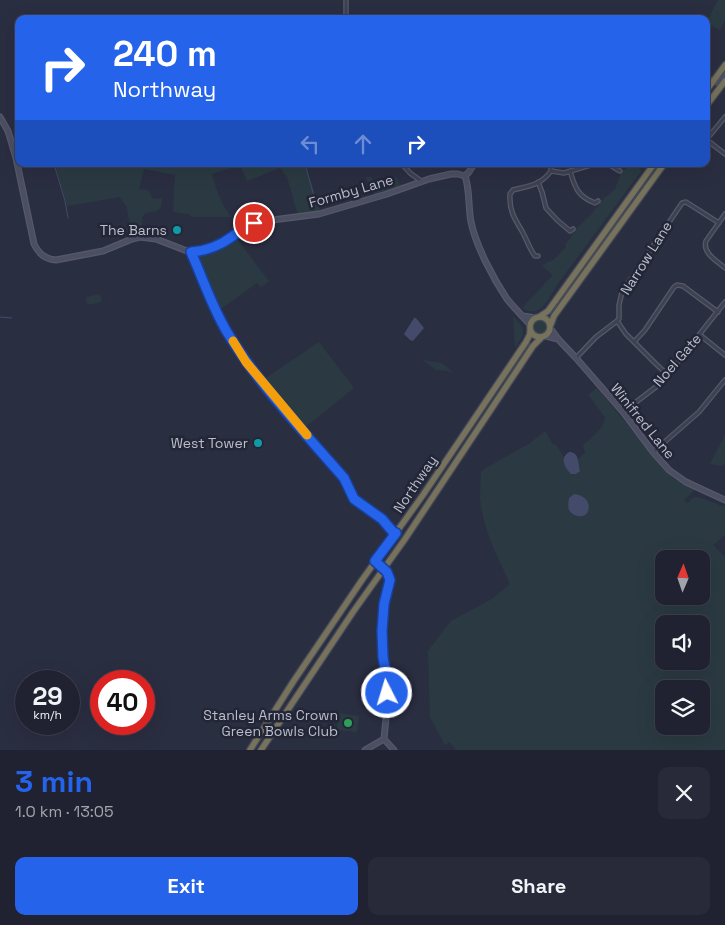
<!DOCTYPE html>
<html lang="en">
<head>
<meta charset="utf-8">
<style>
	:root { --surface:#202231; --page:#282a39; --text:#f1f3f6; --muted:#a2a4ab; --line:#3d3f4d; --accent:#2563eb }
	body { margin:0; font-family:"Space Grotesk",sans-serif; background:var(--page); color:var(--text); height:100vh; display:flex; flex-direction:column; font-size:19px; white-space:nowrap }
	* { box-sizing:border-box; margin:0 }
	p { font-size:16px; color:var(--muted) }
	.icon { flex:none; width:28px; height:28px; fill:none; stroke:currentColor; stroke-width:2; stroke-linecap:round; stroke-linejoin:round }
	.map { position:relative; height:750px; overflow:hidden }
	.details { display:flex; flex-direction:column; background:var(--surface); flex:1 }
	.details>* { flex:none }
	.top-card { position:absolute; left:15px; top:15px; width:695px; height:152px; border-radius:10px; box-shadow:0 5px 20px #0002,0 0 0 1px var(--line); background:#2563eb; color:#fff; overflow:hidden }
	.needle { width:32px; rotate:2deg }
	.tools { position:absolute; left:655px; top:550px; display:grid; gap:10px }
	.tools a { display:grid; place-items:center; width:55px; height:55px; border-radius:10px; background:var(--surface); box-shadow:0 5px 20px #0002,0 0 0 1px var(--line); font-size:25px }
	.speed { position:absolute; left:15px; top:670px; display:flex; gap:10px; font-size:25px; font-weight:700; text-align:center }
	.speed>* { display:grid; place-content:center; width:65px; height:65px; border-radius:50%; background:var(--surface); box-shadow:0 5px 20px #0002,0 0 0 1px var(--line); line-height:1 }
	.speed small { font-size:12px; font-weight:400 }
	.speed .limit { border:8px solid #d22; background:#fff; color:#111 }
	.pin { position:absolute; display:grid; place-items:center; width:42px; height:42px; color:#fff; margin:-21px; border:2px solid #fff; border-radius:50%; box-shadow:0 1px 5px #0007 }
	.me { position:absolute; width:55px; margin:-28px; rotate:355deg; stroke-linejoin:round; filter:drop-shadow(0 0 4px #0008) }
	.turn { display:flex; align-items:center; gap:18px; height:105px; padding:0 15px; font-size:22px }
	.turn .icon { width:65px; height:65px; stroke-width:2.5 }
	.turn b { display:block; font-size:35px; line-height:42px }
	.lanes { display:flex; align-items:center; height:48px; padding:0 15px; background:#0003; justify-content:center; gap:25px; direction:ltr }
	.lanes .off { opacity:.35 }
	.round { display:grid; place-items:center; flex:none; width:52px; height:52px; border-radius:10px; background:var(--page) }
	.summary { display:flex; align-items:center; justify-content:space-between; height:85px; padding:0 15px }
	h1 { font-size:30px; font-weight:700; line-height:38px; color:var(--accent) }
	.action { display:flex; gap:10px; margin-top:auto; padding:10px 15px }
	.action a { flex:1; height:58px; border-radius:10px; background:var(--accent); color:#fff; font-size:20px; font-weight:700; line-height:58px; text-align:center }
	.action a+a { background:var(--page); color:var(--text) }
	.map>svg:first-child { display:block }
	.green { fill:#2b3a42; fill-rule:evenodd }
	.water { fill:#434a6a }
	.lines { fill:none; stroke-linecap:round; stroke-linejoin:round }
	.stream { stroke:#434a6a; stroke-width:1 }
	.street-casing { stroke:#565968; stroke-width:5.5 }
	.secondary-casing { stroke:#565968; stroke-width:7 }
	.highway-casing { stroke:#454958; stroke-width:8 }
	.street { stroke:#3e4151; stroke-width:3 }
	.secondary { stroke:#4c4f63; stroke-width:4.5 }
	.highway { stroke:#76725b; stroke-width:5.5 }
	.route-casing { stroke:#184099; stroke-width:12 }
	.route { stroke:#2563eb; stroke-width:9 }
	.slow { stroke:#f59e0b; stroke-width:9 }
	.culture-dot { fill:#0f9aa8; stroke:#222636; stroke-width:2 }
	.leisure-dot { fill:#2e9e5b; stroke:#222636; stroke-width:2 }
	.labels { text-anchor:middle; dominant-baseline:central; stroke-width:5; stroke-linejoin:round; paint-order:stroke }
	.street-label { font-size:14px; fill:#bbbdcb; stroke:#222636 }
	.poi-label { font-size:14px; fill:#bbbdcb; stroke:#222636; text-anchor:end }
</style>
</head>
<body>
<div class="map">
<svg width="725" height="750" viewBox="0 0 725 750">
	<rect width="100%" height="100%" fill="#2a2e41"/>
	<!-- green -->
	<path class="green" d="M718 0H725V21L720 30 706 23Z
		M55 164H305L321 213 298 215 287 177 280 168 247 181 240 165 212 174C216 189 221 204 231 217H191L190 214 173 212 175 175 144 169 139 189 148 190 153 199 162 198C161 215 157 209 144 214L142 218V229L131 231 127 208 120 197 67 206Z
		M628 164H635L642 170 557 285C549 298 540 320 522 308L553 275 542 266C546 262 549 262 553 260 558 256 562 251 566 247L565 244 570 239 573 233 576 229 591 215 595 209 598 207 601 201 615 189 621 173 622 171 626 169Z
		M657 164H662L575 283 573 281Z
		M366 177H372L375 188 390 184 389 180 397 178 400 185 402 184 403 186 374 195Z
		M236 238 269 281 261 287 257 283 218 311 196 255 211 251Z
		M100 294 102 302 87 305 86 297Z
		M513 316C526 330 526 332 515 348Z
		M533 327a8 8 0 1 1 16 0a8 8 0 1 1-16 0Z
		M319 342 354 388 304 428 263 380Z
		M423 360 442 363 454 373 447 371 436 370Z
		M597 388C610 404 623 419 636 435 654 456 670 478 695 490L684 500 688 503 694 497H699L725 507V535L713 545 725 557V750H456L450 742 445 745 430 717 428 651 451 621 492 599 510 584C499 559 485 534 481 506 479 495 481 482 481 471L530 443 545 431 553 445 555 444 564 457V463L580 470 578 459 585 453 583 445C593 436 604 430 605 417L588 395ZM574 494H579L583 516C570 515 567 511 569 498ZM664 559H701V596H664ZM664 624H701V661H664ZM664 689H701V726H664Z
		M725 435V462L723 466 710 464Z
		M339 713 359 716 357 732 337 730Z"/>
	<!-- water -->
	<path class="water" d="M414 318H416L424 328 413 341 410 340 404 334Z
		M569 452C579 452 578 462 580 471L576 474H571C565 468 559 458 569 452Z
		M574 494C583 494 593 503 587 513 583 519 572 516 569 510 568 507 568 502 569 498Z"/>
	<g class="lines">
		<!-- stream -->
		<path class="stream" d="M54 164 65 201 68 218
			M305 164 316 203
			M0 317 12 318"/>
		<defs>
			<path id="street" d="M346 0V19
				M706 140 725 117
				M707 140 725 154
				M402 164 410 173 421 181
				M608 164C613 166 615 169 620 171
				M551 171 564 173 594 164
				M570 171C575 187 577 196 595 203L598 201
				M538 182 542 192 546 208 557 220 570 231 573 229
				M725 214 706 241C702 253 717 261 725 268
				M191 252 215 310 226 331 246 362 344 478 354 499 382 519 393 532 395 533
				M538 256H535C529 248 527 240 522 231 514 218 509 210 510 194L513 190C529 186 541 185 551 171V164
				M617 321 626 334 657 365 668 375
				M700 335 725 355
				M634 342 645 330 674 287 677 285 683 286 718 312
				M576 358 596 337 617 321 619 319V305L622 292 682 203 686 202 719 223
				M623 412 661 383 725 302
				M653 452 699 412 725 380"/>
			<path id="secondary" d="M706 78 714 82
				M714 82H717L725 76
				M0 117 8 131 16 158 34 244C39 254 45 259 56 260L103 251 132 239 140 237 156 239 187 251 196 252 203 251 218 245 232 237 246 226 257 222 319 214 387 194 429 179 451 174H458L465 176
				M465 176C470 190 468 206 471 222 476 246 493 278 507 299 514 308 523 316 530 325
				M465 176 469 172 474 164
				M523 316 536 318
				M551 329 558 339 576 358 623 412 653 452 669 470 686 482 725 500
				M546 336 558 339
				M384 739 394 750
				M365 750 384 739 387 707V680L383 657 382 631 384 604 390 580 389 574 385 568 375 561"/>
			<path id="highway" d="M706 91 725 65
				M706 106 725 81
				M530 327a10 10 0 1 1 20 0a10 10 0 1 1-20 0Z
				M539 317 548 311 654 164
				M551 324 554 316 664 164
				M250 750 293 682 362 580 423 495 526 342 530 334V331
				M261 750 353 612 405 539 533 346 541 338"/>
		</defs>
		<!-- street casing -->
		<use href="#street" class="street-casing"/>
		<!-- secondary casing -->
		<use href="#secondary" class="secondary-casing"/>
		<!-- highway casing -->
		<use href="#highway" class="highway-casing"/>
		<!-- street -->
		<use href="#street" class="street"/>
		<!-- secondary -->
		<use href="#secondary" class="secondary"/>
		<!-- highway -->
		<use href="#highway" class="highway"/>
	</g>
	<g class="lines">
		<defs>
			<path id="route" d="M254 223C245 226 240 231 233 236 221 245 206 251 191 252 203 279 212 307 227 332 259 385 303 431 344 478L354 499 382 519 393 532 396 533 375 561 387 572 390 580 384 604 382 631 383 657 387 680V693"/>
		</defs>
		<!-- route casing -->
		<use href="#route" class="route-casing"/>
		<!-- route -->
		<use href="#route" class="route"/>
		<!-- slow -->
		<path class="slow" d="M233 341 246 362 307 435"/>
	</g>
	<!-- markers -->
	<g class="culture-dot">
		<circle cx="177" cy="230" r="5"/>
		<circle cx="258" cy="443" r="5"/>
	</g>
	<circle class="leisure-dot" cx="348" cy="723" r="5"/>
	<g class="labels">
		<!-- street labels -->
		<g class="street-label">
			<text transform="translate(351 191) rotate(-16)">Formby Lane</text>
			<text transform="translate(646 258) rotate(-58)">Narrow Lane</text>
			<text transform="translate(677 360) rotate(-49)">Noel Gate</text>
			<text transform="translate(643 421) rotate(51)">Winifred Lane</text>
			<text transform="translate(415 484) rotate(-56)">Northway</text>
		</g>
		<!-- poi labels -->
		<g class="poi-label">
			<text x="167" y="230">The Barns</text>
			<text x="248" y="443">West Tower</text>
			<text x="338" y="715">Stanley Arms Crown<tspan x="338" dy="16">Green Bowls Club</tspan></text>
		</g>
	</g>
</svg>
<div class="tools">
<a><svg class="needle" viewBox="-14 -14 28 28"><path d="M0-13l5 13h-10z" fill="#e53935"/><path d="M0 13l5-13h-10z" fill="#a2a4ab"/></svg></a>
<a><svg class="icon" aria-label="sound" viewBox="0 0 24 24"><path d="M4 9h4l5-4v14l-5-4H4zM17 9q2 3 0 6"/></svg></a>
<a><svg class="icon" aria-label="layers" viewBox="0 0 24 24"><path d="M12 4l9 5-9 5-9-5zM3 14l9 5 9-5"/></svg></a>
</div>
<div class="speed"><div>29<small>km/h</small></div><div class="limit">40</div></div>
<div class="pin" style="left:254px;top:223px;background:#d93025"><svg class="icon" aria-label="arrive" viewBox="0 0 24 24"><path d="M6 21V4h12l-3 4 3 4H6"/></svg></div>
<svg class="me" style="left:387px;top:693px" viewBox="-20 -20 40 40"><circle r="17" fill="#2563eb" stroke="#fff" stroke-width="3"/><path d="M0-11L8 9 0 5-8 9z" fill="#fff"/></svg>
<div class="top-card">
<div class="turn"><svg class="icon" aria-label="right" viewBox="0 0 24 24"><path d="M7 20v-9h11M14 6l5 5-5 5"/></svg><div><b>240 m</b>Northway</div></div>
<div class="lanes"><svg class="icon off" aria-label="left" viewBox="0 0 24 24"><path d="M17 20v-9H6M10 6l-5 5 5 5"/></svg><svg class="icon off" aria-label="ahead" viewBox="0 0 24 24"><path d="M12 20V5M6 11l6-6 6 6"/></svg><svg class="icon" aria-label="right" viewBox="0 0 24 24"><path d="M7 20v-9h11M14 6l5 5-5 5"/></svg></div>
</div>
</div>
<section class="details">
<div class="summary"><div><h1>3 min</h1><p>1.0 km · 13:05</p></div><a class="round"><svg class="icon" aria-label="close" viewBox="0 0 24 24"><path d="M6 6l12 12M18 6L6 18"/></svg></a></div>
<div class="action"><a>Exit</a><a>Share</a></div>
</section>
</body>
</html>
